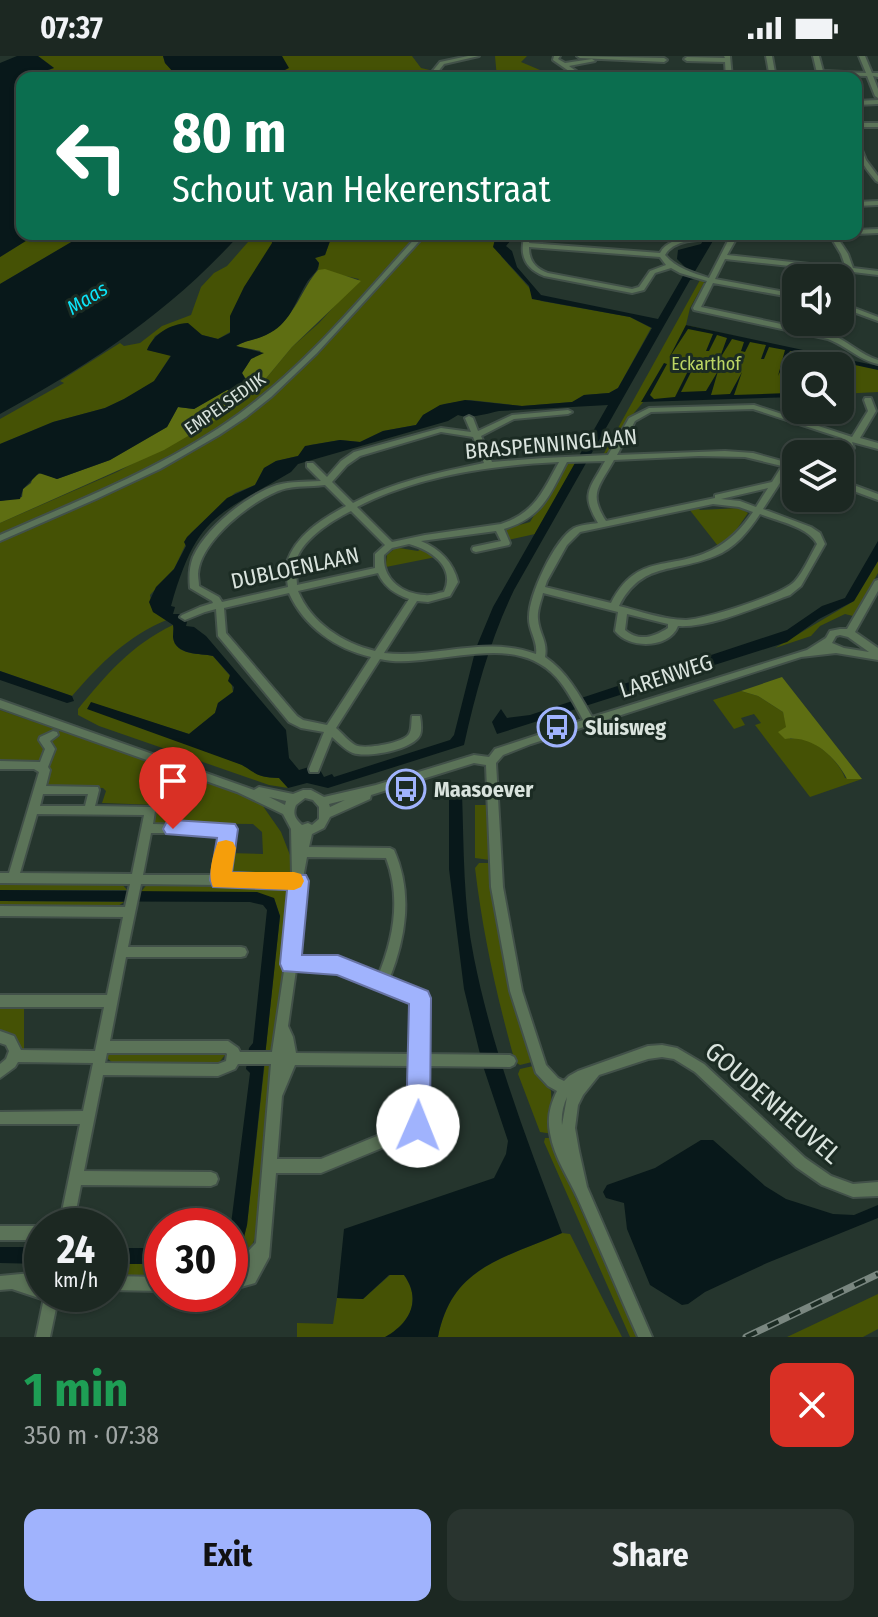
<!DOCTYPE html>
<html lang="en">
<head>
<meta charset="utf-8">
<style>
	:root { --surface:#1c2822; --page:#29342f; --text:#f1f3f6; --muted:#a0a6a5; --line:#3a4440; --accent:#a0b3fd }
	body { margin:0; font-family:"Fira Sans Condensed",sans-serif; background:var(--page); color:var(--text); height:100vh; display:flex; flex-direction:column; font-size:30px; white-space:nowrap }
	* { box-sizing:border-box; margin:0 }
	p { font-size:26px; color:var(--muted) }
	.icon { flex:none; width:44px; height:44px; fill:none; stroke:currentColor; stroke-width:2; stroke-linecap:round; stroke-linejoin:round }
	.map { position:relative; height:1281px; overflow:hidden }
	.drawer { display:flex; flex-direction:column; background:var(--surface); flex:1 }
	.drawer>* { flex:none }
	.guide { position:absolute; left:16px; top:16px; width:846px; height:168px; border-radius:16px; box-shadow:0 2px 6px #0004,0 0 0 2px var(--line); background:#0b6e4f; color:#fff; overflow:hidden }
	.controls { position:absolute; left:782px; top:208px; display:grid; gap:16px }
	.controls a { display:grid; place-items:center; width:72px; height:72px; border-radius:16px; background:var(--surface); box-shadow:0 2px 6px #0004,0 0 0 2px var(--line); font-size:40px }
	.speed { position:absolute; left:24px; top:1152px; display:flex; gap:16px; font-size:40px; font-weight:700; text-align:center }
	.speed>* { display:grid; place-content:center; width:104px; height:104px; border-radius:50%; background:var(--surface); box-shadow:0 2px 6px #0004,0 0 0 2px var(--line); line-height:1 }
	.speed small { font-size:20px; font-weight:400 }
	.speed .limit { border:12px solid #d22; background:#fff; color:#111 }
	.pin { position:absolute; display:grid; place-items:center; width:68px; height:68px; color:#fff; margin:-82px -34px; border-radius:50% 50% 50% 0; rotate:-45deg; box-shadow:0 0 8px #0007 }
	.pin .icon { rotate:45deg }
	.me { position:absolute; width:88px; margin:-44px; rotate:1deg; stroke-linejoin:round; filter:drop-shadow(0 0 6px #0008) }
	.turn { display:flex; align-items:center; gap:28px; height:168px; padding:0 24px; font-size:36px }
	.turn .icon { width:104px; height:104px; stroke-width:2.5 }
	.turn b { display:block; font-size:56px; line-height:68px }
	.round { display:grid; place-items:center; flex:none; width:84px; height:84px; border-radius:16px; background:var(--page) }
	.head { display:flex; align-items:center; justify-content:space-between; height:136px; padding:0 24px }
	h1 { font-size:48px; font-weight:700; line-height:60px; color:#1e9e55 }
	.cta { display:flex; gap:16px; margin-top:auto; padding:16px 24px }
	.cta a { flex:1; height:92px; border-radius:16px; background:var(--accent); color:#111; font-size:32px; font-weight:700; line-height:92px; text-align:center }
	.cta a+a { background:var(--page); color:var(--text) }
	.status { display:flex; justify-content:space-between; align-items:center; height:56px; padding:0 40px; background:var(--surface); direction:ltr }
	.status svg { height:22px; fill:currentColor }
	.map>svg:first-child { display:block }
	.green { fill:#455205 }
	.forest { fill:#5e6e12 }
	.water { fill:#08181a; fill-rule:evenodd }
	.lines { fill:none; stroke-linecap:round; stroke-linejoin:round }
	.minor-casing { stroke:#425149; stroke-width:4 }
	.minor { fill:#5b7358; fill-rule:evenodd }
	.rail-casing { stroke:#7a8780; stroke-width:7 }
	.rail { stroke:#1b2b23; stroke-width:4; stroke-dasharray:12; stroke-linecap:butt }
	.route { fill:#a0b3fd; stroke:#6874a4; stroke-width:2 }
	.slow { fill:#f59e0b }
	.labels { text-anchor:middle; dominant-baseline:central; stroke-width:6; stroke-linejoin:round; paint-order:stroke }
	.far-park-label { font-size:18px; fill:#bdd664; stroke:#1b2b23 }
	.far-street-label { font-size:18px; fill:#d9e3dd; stroke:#1b2b23 }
	.far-water-label { font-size:20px; font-style:italic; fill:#0ce4f9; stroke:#1b2b23 }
	.street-label { font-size:22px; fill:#d9e3dd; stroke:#1b2b23 }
	.poi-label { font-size:22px; font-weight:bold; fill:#d9e3dd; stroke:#1b2b23; text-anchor:start }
	.near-street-label { font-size:26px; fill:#d9e3dd; stroke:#1b2b23 }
</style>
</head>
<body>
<div class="status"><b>07:37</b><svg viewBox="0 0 49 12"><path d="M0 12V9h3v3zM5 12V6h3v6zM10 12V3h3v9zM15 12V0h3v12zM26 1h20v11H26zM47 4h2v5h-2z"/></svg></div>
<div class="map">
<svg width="878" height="1281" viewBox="0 0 878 1281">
	<rect width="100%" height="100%" fill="#25352d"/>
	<!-- green -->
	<path class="green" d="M38 0H163L165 7 174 16 172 22H122L108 18 81 22H29L54 12Z
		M282 0H412L421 12 434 15 428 22H287Z
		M495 0H527L521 6 540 14 546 22H497Z
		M37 178H85L0 228V201Z
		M255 178H271L273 187C254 222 236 235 230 276L218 283 171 271 155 280 147 294 171 299 154 326 124 343 105 352 53 366 0 388V363L64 327 60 325 120 287 124 290 140 287 162 270 191 259 201 231 214 217 227 210Z
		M327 178H420C358 245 298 324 219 373 151 417 73 447 0 480V467L117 416 224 359 263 326 292 291 319 267 359 223 318 214 319 207 315 202 325 199 330 185Z
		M425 178H504L500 180 501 200 541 245 630 261 651 272 618 332 609 337 584 339 573 346 522 350 470 344 444 348 423 359 416 369 383 375 360 386 340 384 310 389 298 400 276 405 264 412 255 429 235 437 191 477 174 513 150 539 153 556 169 563C127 580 101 607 72 640L0 615V484L178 402 276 335Z
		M700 224 705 225 690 252 686 269 878 312V336L840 338V310H796V340L644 345 629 363 612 393 603 399Z
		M576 406 535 478 508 484 505 473 530 466 565 408Z
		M697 451 700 454 740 452 748 457 732 480 718 490 689 453Z
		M397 488 399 492 418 495 422 492 436 501 381 512 380 508 386 507 387 499 393 494 390 491Z
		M878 505V517L853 560 845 558 820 570 811 580 775 592 854 545Z
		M173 569C174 573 173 577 173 581 175 600 200 597 213 600L230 620 233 636 218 647 215 657 189 678 92 647C139 668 186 688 235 706 259 715 250 721 279 722L288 732 269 729 99 670 78 659V653C107 618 131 589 173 569Z
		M741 635 758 640 783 656 790 683C811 678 838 703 845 722L862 723 810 741 755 669 761 667 754 658 741 662 745 669 734 673 713 644Z
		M0 654 258 743 281 776 295 812 291 818 226 817 228 797 263 798 262 776 253 768 154 767 157 749 102 747 106 735 103 732 47 730 51 715 46 707H0Z
		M475 749H488L490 804 475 802Z
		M479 807H490L499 879 532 1006 520 1009 515 1006C497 941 483 879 475 812Z
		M0 826 122 828 127 834H0Z
		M148 827 289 830 291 834 274 1000H265L280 860 274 842 140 837Z
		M0 845 124 846 115 852H0Z
		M0 952H24V998L0 981Z
		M116 995 220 996 225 999 218 1008 113 1007 107 1002 108 998Z
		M265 1005H274L258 1175 246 1203 230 1215V1201L243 1185 247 1169Z
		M533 1010 551 1035 553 1078 540 1076 518 1018 520 1013Z
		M545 1082H553L556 1099 638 1281H630L544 1086Z
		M562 1177 570 1178 622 1281H438C452 1210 503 1203 562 1177Z
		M110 1208H162V1221L110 1220Z
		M390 1219H404C413 1232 414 1240 411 1254 408 1266 397 1277 386 1281 367 1281 319 1281 297 1281V1267L333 1268 337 1242 363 1243Z
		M878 1238V1273L863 1281H787Z"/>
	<!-- forest -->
	<path class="forest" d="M325 213 361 225 292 291 263 326 224 359 164 394 0 467V445L22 441 23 433 31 427 33 420 42 417 57 423 110 404 167 371 178 351 194 353 227 334H248L250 329 242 317 251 303 261 295 235 290C247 284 260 283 271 276 295 261 301 234 318 214Z
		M782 621 862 723H847C835 700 812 679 785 683L778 676 786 671 783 656 758 640 741 635Z"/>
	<!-- water -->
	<path class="water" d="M17 0H38L54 12 22 22 19 26 22 28V178H37L0 201V7Z
		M163 0H282L289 12 285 14 287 22H172L173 16 165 7Z
		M85 178H240C171 255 90 309 0 358V228Z
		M271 178H327L330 185 325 199 315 202 319 207C318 217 310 220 306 228 294 248 290 268 266 279 256 284 246 284 236 290L264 297 251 303 242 317 250 332 227 334 194 353 178 351 167 371 110 404 57 423 39 417 23 433 20 443 0 445V388L53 366 105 352 124 343 154 325 171 300 147 294C154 278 169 268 188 267L202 279 218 283 230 277V260L244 231 272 187Z
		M504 178H516L506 190 512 195 517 211 541 239 658 263 687 213 677 203 678 194 701 188 707 178H717L694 217 695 223 690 224 514 534C490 584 476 635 464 689L328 732 307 727 288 732 279 722C258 721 260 720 242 709L87 653 91 646 189 678 215 657 218 647 233 636 234 631 228 625 230 619 213 600C201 597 175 600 173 581 173 577 174 573 173 569L153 556 149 546 156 531 174 513 186 490 184 486 187 481 227 442 255 429 264 412 276 405 298 400 305 390 340 384 360 386 383 375 416 369 423 359 440 349 465 344 522 350 572 346 584 339 609 337 618 332 652 272 630 261 532 243 529 230 493 191 495 183ZM608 349 493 551 476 592 454 679 450 684 334 721 332 718 324 721 320 714H311L309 711 299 714 289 702 286 674 206 580 194 571 186 570 187 566 180 558H173L175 551 171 550C197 459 215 461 291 416L298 408 448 365 458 359C470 363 486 358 499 355Z
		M686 269 878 310V314L790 295 778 320 785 294 769 291 764 303H761L766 289 750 286 745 296 741 295 744 286 732 283 719 304 727 282 717 279 709 295H706L713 278 688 273 669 302Z
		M664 307 667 308 650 339 654 343 675 341 688 315 691 316 681 336 706 335 718 315 711 339 730 338 742 316 734 339 788 337 795 323 796 341 641 346Z
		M878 485V505L854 545 819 563 787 586 497 678 492 666 501 653 507 662 530 659 787 574 822 550 845 542Z
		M0 615 72 640 74 645 67 647 0 624Z
		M456 735 462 737C464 792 463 848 474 902 493 997 528 1087 562 1177 503 1203 452 1210 438 1281H385C410 1267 422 1244 404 1219H389L363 1243 337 1242 344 1173 494 1122 506 1098 508 1085 483 1010 464 933 449 813V736Z
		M0 834 257 836 274 842 280 860 247 1169 243 1185 230 1201V1176L250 1017 246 1013 249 992 253 987 267 854 263 849 250 846 0 845Z
		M713 1084 765 1130 786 1143 833 1158 854 1159 878 1149V1162L767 1207 705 1236 688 1248 682 1249 650 1229 627 1173 624 1147 606 1142 603 1136 607 1129 655 1112 701 1084Z
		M0 1191H42V1208L0 1207Z
		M110 1192H162V1208H110Z"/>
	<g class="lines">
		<defs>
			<path id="minor" d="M468 0H479L444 8 433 22H427L440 6Z
				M554 0H560L558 3 565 7 592 3 595 5 569 10 586 22H579L553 4Z
				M577 0 664 2 667 4 664 6 580 2Z
				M724 0H730L732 22H726L725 6 687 5 684 3 687 1 725 2Z
				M766 0H772L776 22H770Z
				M813 0H819L823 15 866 17 859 0H865L872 17H878V21L873 20 878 33V42L875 40 867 20 824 19V21H820L817 17Z
				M664 19 666 22H597L600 20Z
				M878 44V48L856 49V45Z
				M856 67H878V71H856Z
				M856 85 859 87 866 104 878 120V126L876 125C866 112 856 102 856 85Z
				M878 145V149L856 150V146Z
				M878 173V177L856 178V174Z
				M419 178H426L317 297 271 341 246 361 219 379 160 413 96 443 0 485V479C81 443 166 411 239 358 308 308 362 240 419 178Z
				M525 178H531L529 187 660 197C671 176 710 180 731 179L732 178H798L795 180 736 183 727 199 846 212 841 198 829 178H835L848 198 853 212 878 215V219L853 216 844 248 878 261V265L840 251V238L846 216 725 203 715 223 796 238V242L713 227 701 251 833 279C849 286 861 299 878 304V308C857 303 847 290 828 283L694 254 693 252 707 225 680 217 671 212 655 217 644 234 632 237 544 220C524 212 519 198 525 178ZM729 183 709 222C693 217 676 212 665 199 675 180 710 184 729 183ZM529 191 660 201 666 209 650 215 639 231 632 233 548 217C535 212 529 205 529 191Z
				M865 342H871L876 355 860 382 878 387V393L852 386 854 392 843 409 840 410V401L846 392 842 382 753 353 651 356 635 365 617 399 725 395 753 397 796 409V415L789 413 763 453 811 471 820 477 825 488 801 530 790 539C759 550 710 572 678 570 670 592 630 594 615 575L618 556 543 537C541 546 537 554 538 563 539 578 548 585 545 601 567 616 579 638 592 661L807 594 826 582 830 575 840 573H847L875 525 878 524V535L855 576 878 592V604L836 597 801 601 531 688 503 699 496 707 503 831 522 935 546 1009 558 1022 564 1025 569 1020 578 1015 648 990 662 989 677 992 704 1008 805 1102 831 1120 853 1128 878 1126V1140L853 1141 822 1129 796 1111 695 1016 674 1003 662 1001 648 1003 599 1019 583 1039 578 1049 575 1072 579 1095 587 1131 652 1281H638C618 1236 599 1190 579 1145 569 1122 554 1102 550 1077 547 1062 550 1049 557 1035L548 1030 536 1017 510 935 491 831 486 709 474 707 371 739 370 743 330 761 324 772 312 778 309 791 390 792 394 794C413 837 406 881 389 924L424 938 426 942 425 998 510 999 514 1001 516 1005 514 1009 510 1011 425 1010V1070L423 1075 321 1117H276L269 1201 255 1227 230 1234V1214L256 1187 271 1008H238L235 1013 218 1020 103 1019 84 1115 211 1116 216 1118 218 1123 216 1128 211 1130 81 1129 73 1170H59L80 1068H0V1056L83 1055 93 1007 18 1006 15 1011 0 1022V1008L6 1003 9 995 6 989 0 987V975L14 980 21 994 95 995 104 951H0V939H107L123 861 0 860V850L125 851 130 828 0 827V817H9L39 716 34 713H0V705L40 706 45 693 39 684 40 681 53 675 57 676 58 679 50 685 55 693 48 711 50 714 46 730 98 731 99 734 95 750 150 751 154 752 155 755 153 768 232 770 233 773 226 819 292 820 291 773 283 758 237 736 0 652V644L254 734 259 731 293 738 303 734H311L324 741 376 729 474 699 489 701 495 693 583 664C575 649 567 633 556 621 523 585 473 599 430 603 414 605 396 607 380 603L336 672C342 677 348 685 355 689 364 694 404 687 409 678 412 674 411 666 412 660H420C421 666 422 674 420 679 413 694 367 702 353 697 345 694 338 686 332 681L318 716H310L309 713 324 676 301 672 289 666 218 580 216 553 205 556 185 564 180 561 182 559 200 551 213 547 212 545 190 532C189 521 189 512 193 501 206 472 247 439 277 429 291 425 306 426 321 425L307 411V407H313L327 421 341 405 354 396 441 372 471 376 465 362 469 360 473 362 478 375 512 359 568 354 572 356 568 358 514 363 481 380 492 406 544 402 608 399 629 362 649 352 754 349 852 381 868 355 864 344ZM441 376 473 381 484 407C440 416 393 426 353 447L332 426 347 409 360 400ZM699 400 745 401 782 410 772 426 715 439V442L606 465C588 437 599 431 614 404ZM605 405C590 433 580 437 598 467 591 468 580 469 574 472 554 484 529 539 529 561 528 574 538 585 536 598 485 579 436 603 384 597L417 545 428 546 450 540 458 526C453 506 440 493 421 485L496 475 501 485 473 491 472 493 473 495 476 496 509 489 510 487 504 473C543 461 549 440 567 406ZM559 406C543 435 535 457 501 468L425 479 392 486 357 451C416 420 493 409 559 406ZM325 429 346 450C322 463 296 479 287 506 285 513 287 523 288 531L222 546 219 541 199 530C199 526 198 522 198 518 200 485 252 444 281 434 294 429 311 431 325 429ZM768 432 756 451 740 445 721 443ZM713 448 739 451 753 456C742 472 730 485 712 494 670 515 637 496 611 547L545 531 547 525 567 489 580 476ZM351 455 385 489 375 498V512L297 529C297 523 295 515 295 509 299 485 331 465 351 455ZM760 458C777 465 809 471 817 488 810 500 804 515 795 525 783 539 705 563 686 564 664 564 640 555 619 550 642 505 675 517 715 500 735 492 748 476 760 458ZM409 488C431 494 456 511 444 536 437 537 431 540 425 539 402 538 382 523 384 499L392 492ZM378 517C384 531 395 538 409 543L375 595C343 587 311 567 298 535ZM289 537C304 571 336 593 371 601L327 669 303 664 297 660 226 577 224 552ZM627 558 668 568V572C654 581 639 586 625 574ZM840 579 848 581 869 596 844 592 832 587 836 580ZM43 738H88L85 750H40ZM269 741 286 745 285 749ZM305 742 313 744 319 751V763L312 769 308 767 302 769C296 763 292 759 296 749ZM345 744 330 751 329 748ZM37 758 144 759 132 818 20 817ZM151 777H222L215 819H143ZM307 801 386 802C401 841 394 882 378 920L338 904 297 903 304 817ZM141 828 291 830 285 908 272 996H240L238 992 228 985H110L126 901H241L245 900 247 896 245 892 241 891H128ZM296 914H338L414 945 413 998 296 997 293 981 288 970ZM107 997H226L227 998 226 1005 218 1008 105 1007ZM295 1009 413 1010 411 1066 321 1103H277L282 1040ZM567 1041 562 1069C561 1059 563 1050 567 1041Z
				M840 424 878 438V444L840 430Z
				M0 1170H42V1184H0Z
				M42 1216V1238H59L50 1281H36L44 1242 42 1243 12 1233 0 1234V1220Z
				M110 1220 162 1221V1235L110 1234Z"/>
		</defs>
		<!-- minor casing -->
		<use href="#minor" class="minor-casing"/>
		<!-- minor -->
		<use href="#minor" class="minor"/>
		<defs>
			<path id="rail" d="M746 1281 878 1218"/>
		</defs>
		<!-- rail casing -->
		<use href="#rail" class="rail-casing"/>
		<!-- rail -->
		<use href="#rail" class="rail"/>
	</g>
	<!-- route -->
	<path class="route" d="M173 764 235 768 238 773 232 816 306 819 309 825 302 899H338L428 935 431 942 430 1070 426 1078 418 1081 409 1078 406 1070 409 948 337 919 283 915 280 908 287 834 213 831 210 824 217 782 166 778 163 773 166 767Z"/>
	<!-- slow -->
	<path class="slow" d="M226 784 233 786 236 792 232 816H294L301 818 304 825 301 831 294 834 213 831C207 819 213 798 218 786Z"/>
	<!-- icons -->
	<defs>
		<symbol id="bus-ring" viewBox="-11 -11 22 22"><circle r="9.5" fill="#1b2b23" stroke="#a0b3fd" stroke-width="1.5"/><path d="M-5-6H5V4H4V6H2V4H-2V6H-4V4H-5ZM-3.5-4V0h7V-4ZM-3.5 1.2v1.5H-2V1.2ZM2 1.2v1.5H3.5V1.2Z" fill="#a0b3fd"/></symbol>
	</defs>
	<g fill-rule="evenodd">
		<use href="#bus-ring" x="535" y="649" width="44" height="44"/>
		<use href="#bus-ring" x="384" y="711" width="44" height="44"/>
	</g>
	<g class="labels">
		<!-- far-park labels -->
		<g class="far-park-label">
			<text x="706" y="308">Eckarthof</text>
		</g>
		<!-- far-street labels -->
		<g class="far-street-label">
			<text transform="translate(225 348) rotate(-35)">EMPELSEDIJK</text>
		</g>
		<!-- far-water labels -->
		<g class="far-water-label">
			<text transform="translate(87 242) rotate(-32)">Maas</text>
		</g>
		<!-- street labels -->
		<g class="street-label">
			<text transform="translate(551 388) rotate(-5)">BRASPENNINGLAAN</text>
			<text transform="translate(295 512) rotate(-12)">DUBLOENLAAN</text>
			<text transform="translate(666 620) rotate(-18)">LARENWEG</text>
		</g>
		<!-- poi labels -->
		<g class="poi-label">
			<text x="585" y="671">Sluisweg</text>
			<text x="434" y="733">Maasoever</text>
		</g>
		<!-- near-street labels -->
		<g class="near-street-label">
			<text transform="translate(773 1047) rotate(41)">GOUDENHEUVEL</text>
		</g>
	</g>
</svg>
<div class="controls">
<a><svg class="icon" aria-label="sound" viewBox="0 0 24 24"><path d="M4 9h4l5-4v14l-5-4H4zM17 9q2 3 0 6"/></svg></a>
<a><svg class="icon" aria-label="search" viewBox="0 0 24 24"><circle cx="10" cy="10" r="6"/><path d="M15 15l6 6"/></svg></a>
<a><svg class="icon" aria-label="layers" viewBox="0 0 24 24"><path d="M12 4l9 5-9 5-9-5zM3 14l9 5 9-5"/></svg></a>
</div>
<div class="speed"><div>24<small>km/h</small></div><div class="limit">30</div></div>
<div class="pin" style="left:173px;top:773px;background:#d93025"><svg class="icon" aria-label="arrive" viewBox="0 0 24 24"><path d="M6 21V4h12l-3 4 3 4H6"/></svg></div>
<svg class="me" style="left:418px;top:1070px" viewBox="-20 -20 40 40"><circle r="19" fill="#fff"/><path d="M0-13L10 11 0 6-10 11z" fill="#a0b3fd"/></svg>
<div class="guide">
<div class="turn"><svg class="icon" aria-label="left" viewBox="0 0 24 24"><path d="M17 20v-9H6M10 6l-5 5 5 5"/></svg><div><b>80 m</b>Schout van Hekerenstraat</div></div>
</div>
</div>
<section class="drawer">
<div class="head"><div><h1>1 min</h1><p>350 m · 07:38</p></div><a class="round" style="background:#d93025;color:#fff"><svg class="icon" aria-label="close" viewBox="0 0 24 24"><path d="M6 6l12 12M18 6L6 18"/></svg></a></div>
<div class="cta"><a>Exit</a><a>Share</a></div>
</section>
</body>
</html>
